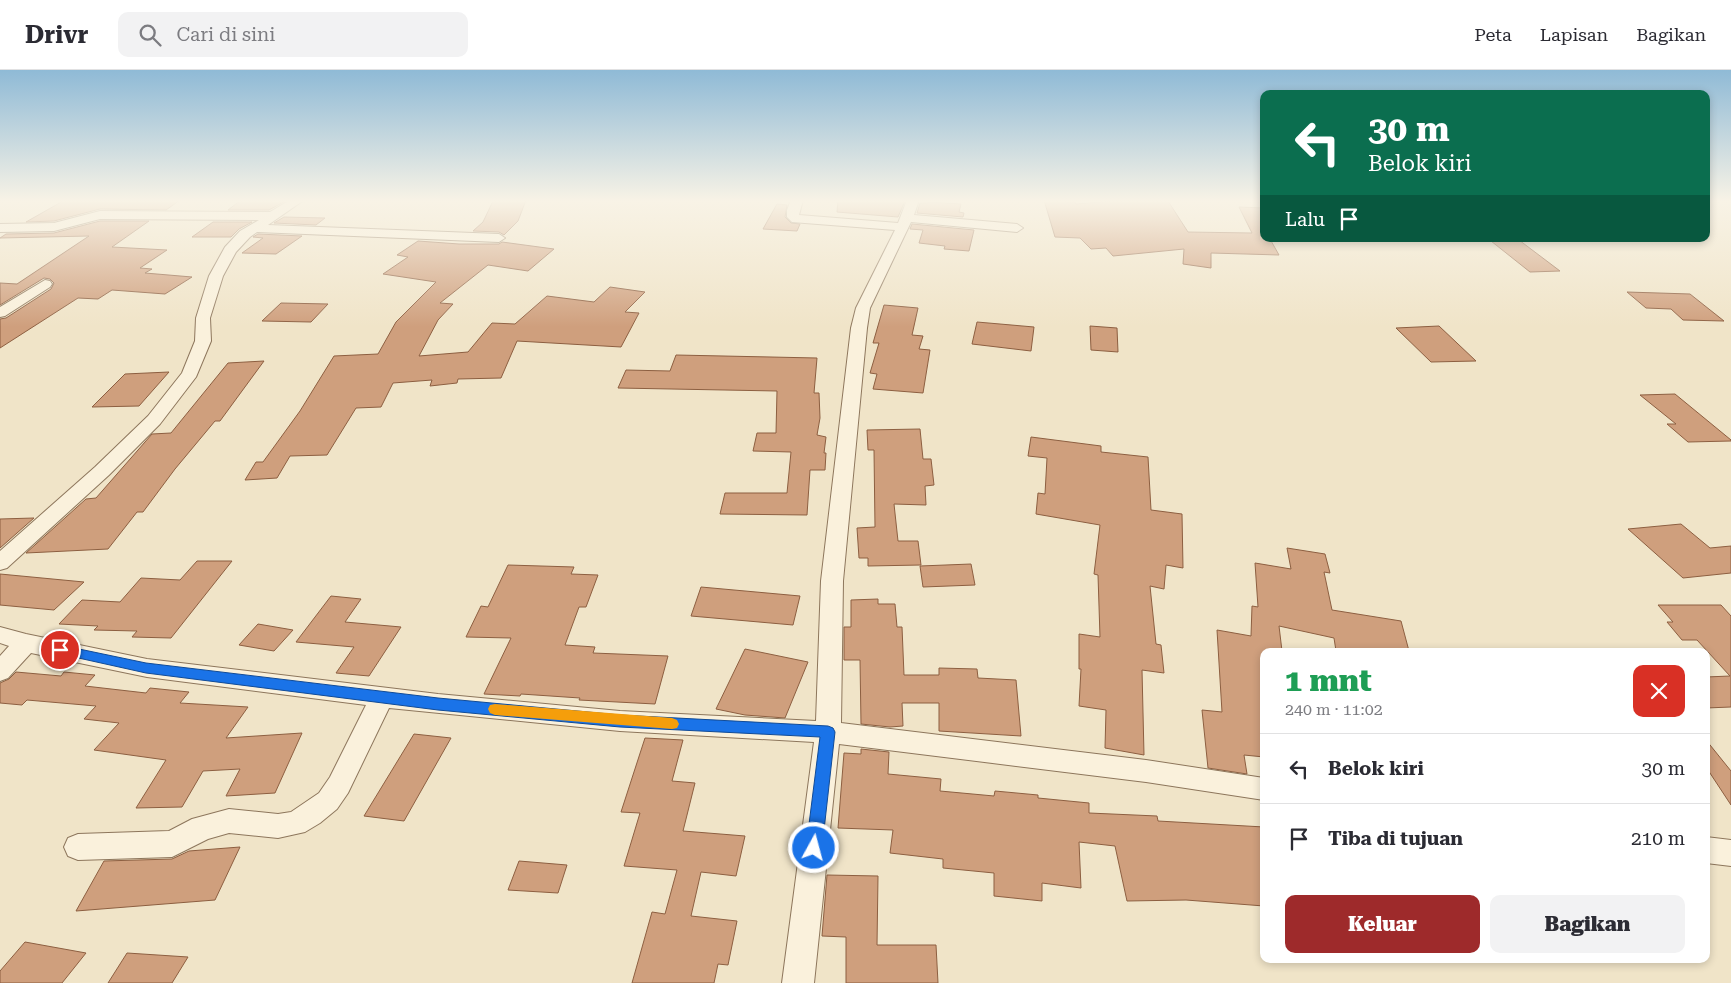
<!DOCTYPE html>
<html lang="id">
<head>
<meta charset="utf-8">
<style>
	:root { --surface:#fff; --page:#f2f2f3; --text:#2b2b33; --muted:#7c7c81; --line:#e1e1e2; --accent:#9e2a2b }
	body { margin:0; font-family:"Roboto Serif",serif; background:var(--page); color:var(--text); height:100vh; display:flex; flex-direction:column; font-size:19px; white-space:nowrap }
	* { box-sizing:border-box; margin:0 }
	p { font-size:16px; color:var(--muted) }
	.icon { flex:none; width:28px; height:28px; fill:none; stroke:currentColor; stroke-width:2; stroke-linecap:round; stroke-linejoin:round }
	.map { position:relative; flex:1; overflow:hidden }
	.details { position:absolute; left:1260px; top:578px; width:450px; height:315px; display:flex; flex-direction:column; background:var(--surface); border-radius:10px; box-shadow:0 2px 8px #0003 }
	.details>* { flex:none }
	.top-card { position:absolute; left:1260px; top:20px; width:450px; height:152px; border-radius:10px; box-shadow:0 2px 8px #0003; background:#0b6e4f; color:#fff; overflow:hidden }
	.pin { position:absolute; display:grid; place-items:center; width:42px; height:42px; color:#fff; margin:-21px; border:2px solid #fff; border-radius:50%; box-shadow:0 1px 5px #0007 }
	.me { position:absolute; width:55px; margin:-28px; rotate:7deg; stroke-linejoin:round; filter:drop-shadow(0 0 4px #0008) }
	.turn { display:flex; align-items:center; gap:18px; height:105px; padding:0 25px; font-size:22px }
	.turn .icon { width:65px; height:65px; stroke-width:2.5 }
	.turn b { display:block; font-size:35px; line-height:42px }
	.then { display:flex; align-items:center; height:48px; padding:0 25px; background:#0003; gap:10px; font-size:19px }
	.round { display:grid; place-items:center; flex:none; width:52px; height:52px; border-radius:10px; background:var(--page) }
	.head { display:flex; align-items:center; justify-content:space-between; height:85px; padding:0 25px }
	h1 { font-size:30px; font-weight:800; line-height:38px; color:#1e9e55 }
	.button { display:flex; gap:10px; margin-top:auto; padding:10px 25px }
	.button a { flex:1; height:58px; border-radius:10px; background:var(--accent); color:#fff; font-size:20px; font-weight:800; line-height:58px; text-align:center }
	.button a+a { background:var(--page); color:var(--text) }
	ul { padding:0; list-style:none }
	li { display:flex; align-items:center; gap:15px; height:70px; padding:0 25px; border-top:1px solid var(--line) }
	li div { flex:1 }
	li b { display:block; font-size:19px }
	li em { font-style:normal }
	header { display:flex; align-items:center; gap:30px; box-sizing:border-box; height:70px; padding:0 25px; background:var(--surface); border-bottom:1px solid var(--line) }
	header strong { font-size:24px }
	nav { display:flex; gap:28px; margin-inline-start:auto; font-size:18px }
	.search { width:350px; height:45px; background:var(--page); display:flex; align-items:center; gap:12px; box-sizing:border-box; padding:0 18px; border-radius:10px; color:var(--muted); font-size:19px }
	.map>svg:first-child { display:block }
	.building { fill:#cf9f7d; stroke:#8d5f41 }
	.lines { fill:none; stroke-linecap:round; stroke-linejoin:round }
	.street-casing { stroke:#8d765c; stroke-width:2 }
	.street { fill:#faf1dc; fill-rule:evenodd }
	.route { fill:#1a73e8; stroke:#114b97 }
	.slow { fill:#f59e0b }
</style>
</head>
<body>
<header>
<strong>Drivr</strong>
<div class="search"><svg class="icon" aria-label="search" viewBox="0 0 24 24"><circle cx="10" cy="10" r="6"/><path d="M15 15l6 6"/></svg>Cari di sini</div>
<nav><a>Peta</a><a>Lapisan</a><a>Bagikan</a></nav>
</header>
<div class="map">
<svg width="1731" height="913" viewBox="0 0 1731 913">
	<rect width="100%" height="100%" fill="#f0e4c8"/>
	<!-- building -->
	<path class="building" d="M147 130H180L166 140 100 139 54 151 26 152 63 131Z
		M241 130H287L269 140H228Z
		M526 130 518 151 504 165 499 162 473 161 483 152 493 131Z
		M838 130H886L905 131 898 147 837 142Z
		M1044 130H1066L1067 132H1075L1076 134 1125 130 1168 131 1188 162 1252 163 1239 137 1264 138V169H1270L1279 185 1211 183V198L1183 194 1184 179 1113 186 1106 178 1091 179 1080 168 1055 167Z
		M928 132 961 134 959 142 964 143 963 147 917 143 920 133H928Z
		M777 134 787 135 785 147 791 153 800 154 797 161 763 159Z
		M284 147 325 148 316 155 274 153Z
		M100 151H149L112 177 167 180 140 198 152 199 145 203 192 207 165 224 112 220 98 229 78 228 0 278V249L6 248 51 219 54 213 50 209 44 208 0 235V213L17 214 89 166 0 168 6 164 54 163Z
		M213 152H252L239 159 231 167H192Z
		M912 154 974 160 969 181 944 179 945 176 919 173 923 160 910 159Z
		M258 164 302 166 276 184 242 183 263 168 253 167Z
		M1519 170 1560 201 1530 202 1491 171Z
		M418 171 459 174H499L502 172 554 179 528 201 488 195 440 233 453 234 438 250 419 286 468 282 492 253 515 254 547 226 594 232 610 217 645 222 625 242 639 243 621 277 517 271 501 308 458 309 457 313 430 316 432 310 393 313 381 337 356 338 327 385 290 386 277 408 245 410 256 392H263L300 341 334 286 378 284 396 252 436 212 383 204 408 187 397 185Z
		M1627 222 1690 224 1724 251 1683 250 1671 239 1646 238Z
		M281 233 328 234 311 252 262 251Z
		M884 235 918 238 912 265 923 266 919 279 930 280 923 323 873 319 877 304 870 303 879 273H873Z
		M977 252 1034 257 1031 281 972 274Z
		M1090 256 1117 258 1118 282 1091 280Z
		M1439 256 1476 291 1431 292 1396 258Z
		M676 285 817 288 814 323H819L820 348 817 365 826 367 824 383H826L825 400H810L807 445 720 444 725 423H787L791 382 753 381 757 363H776L777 321 618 318 626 300 670 301Z
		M264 291 220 351H215L175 399 143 442H137L108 479 26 483 86 429 96 428 152 364 171 363 228 293Z
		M169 302 139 336 92 337 125 304Z
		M1675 324 1731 370V371L1688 372 1667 354H1676L1640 325Z
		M920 359 923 389H931L934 415 925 416 926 435 894 434 898 471H918L921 495 868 496V488H859L857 458 875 457 874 380H868L867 360Z
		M1031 367 1101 376V382L1148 387 1151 440 1182 444 1183 498 1166 495 1164 519 1150 516 1156 574 1161 575 1164 603 1142 600 1144 685 1105 678 1106 640 1079 636 1081 599H1079V564L1100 567 1098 505 1094 504 1100 455 1036 444 1038 423 1045 424 1047 388 1028 386Z
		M34 448 0 478V449Z
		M1681 454 1710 478 1731 476V503L1683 508 1628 459Z
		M1287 478 1325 484 1330 503 1324 502 1332 540 1401 551 1409 581H1336L1334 568 1279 556 1282 581H1264V687L1244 685 1247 704 1208 698 1202 640 1222 642 1217 560 1251 566 1252 536 1258 537 1255 493 1291 499Z
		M197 491H232L171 568 132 567 137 561 94 560 98 556 59 554 82 530 120 532 141 508 180 510Z
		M971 494 975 515 923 517 920 496Z
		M508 495 574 497 571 504 598 505 586 537H579L565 575 595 577 593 583 668 586 655 634 579 630 580 628 521 624 520 626 484 624 511 568 466 567 481 536 488 537Z
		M0 504 84 512 54 540 0 535Z
		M701 517 800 526 793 555 691 546Z
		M331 526 361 529 345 552 401 557 369 606 336 603 354 577 296 572Z
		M878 529V534H895L897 557H902L904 605H939V598L977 599 978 608 1016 610 1021 666 939 661V633H902L903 656 890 657 861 654 860 590H844V557H851V530Z
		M1658 535H1721L1731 546V637L1706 638V607L1730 606 1697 570H1682L1667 552H1673Z
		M258 554 293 560 274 581 239 575Z
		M745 579 808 592 785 648 745 645 716 639Z
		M16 602 61 606 64 602 95 605 85 616 146 623 150 618 189 622 180 633 248 637 226 668 302 663 275 723 226 726 240 699 203 701 182 737 136 738 166 690 94 680 119 653 84 649 96 636 27 630 22 635 0 633V613L9 609Z
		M414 664 451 668 404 751 364 746Z
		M645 668 683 670 672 711 695 713 683 761 745 766 736 806 701 802 691 846 737 851 728 895 718 894 714 913H632L652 842 665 844 677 800 624 796 640 743 621 742Z
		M1706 670 1731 701V735L1706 697Z
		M861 679 889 682 888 704 941 709 940 721 994 726 995 721 1038 725V728L1089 733V743L1157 746 1158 751 1264 757V836L1186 830 1127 831 1115 776 1079 772 1081 818 1042 813V831L994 826V803L943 798V789L890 783 893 760 838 758 844 683 861 684Z
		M240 777 215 830 76 841 104 791 172 789 189 781Z
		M519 791 567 795 558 823 508 820Z
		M827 805 878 806 877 875H936L938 913H846V867L822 866Z
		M25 872 86 883 62 913H0V901Z
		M127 883 188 887 172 913H108Z"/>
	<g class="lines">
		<defs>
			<path id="street" d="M290 130H304L268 155 499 164 505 168 499 172 257 162 250 167 236 182 223 206 210 248 211 271 196 307 160 354 109 405 7 498 0 500V481L95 397 148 346 182 303 195 271 196 248 209 206 225 177 240 161 259 150 100 149 54 161 0 162V154L54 153 100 141 270 142Z
				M791 130H803L799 145 898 153 907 130H919L914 145 1017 154 1023 158 1017 162 911 152 870 238 867 258 843 511 841 653 1146 690 1264 708V730L1146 712 839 674 814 913H782L814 672 620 661 389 638 348 723 337 739 320 753 305 762 278 768 229 763 208 769 172 787 78 790 68 786 64 777 68 768 78 764 169 761 192 749 229 739 278 744 291 742 319 723 330 707 366 635 147 607 31 583 8 608 0 611V586L9 576 0 573V557L26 564 147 589 438 624 620 641 816 651 821 511 851 258 856 238 895 160 792 152 787 147V140Z
				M45 210 50 211 52 214 50 217 5 246 0 247V237Z
				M1706 767 1731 770V796L1706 793Z"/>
		</defs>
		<!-- street casing -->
		<use href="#street" class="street-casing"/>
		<!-- street -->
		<use href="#street" class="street"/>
	</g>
	<!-- sky -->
	<linearGradient id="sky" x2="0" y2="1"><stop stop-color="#8fbad6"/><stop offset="0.51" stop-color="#f8f3e6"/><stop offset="1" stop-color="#f8f3e6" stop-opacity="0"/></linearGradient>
	<rect width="1731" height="257" fill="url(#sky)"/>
	<!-- route -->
	<path class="route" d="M60 575 146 593 438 628 620 645 828 656 833 658 835 662 822 778 819 783 814 785 808 783 806 778 820 667 620 657 438 640 146 603 56 583 54 580 56 577Z"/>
	<!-- slow -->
	<path class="slow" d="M495 634 672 648 677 650 679 654 677 658 672 659 495 645 490 643 488 639 490 635Z"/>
</svg>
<div class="pin" style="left:60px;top:580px;background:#d93025"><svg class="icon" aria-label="arrive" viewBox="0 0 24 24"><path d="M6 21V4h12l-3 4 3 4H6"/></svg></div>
<svg class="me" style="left:814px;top:778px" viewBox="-20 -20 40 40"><circle r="17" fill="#1a73e8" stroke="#fff" stroke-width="3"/><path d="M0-11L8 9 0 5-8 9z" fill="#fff"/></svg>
<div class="top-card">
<div class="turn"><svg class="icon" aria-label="left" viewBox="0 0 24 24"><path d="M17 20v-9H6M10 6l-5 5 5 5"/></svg><div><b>30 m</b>Belok kiri</div></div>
<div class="then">Lalu<svg class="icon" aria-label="arrive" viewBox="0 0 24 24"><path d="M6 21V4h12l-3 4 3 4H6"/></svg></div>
</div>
<section class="details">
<div class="head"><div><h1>1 mnt</h1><p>240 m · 11:02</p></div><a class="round" style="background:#d93025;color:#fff"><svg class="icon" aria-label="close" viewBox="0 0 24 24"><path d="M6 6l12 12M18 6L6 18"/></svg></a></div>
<ul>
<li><svg class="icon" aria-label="left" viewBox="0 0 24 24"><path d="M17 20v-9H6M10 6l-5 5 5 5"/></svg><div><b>Belok kiri</b></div><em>30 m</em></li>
<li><svg class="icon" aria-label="arrive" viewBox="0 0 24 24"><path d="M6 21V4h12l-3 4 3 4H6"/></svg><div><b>Tiba di tujuan</b></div><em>210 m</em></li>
</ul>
<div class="button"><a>Keluar</a><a>Bagikan</a></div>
</section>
</div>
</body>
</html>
